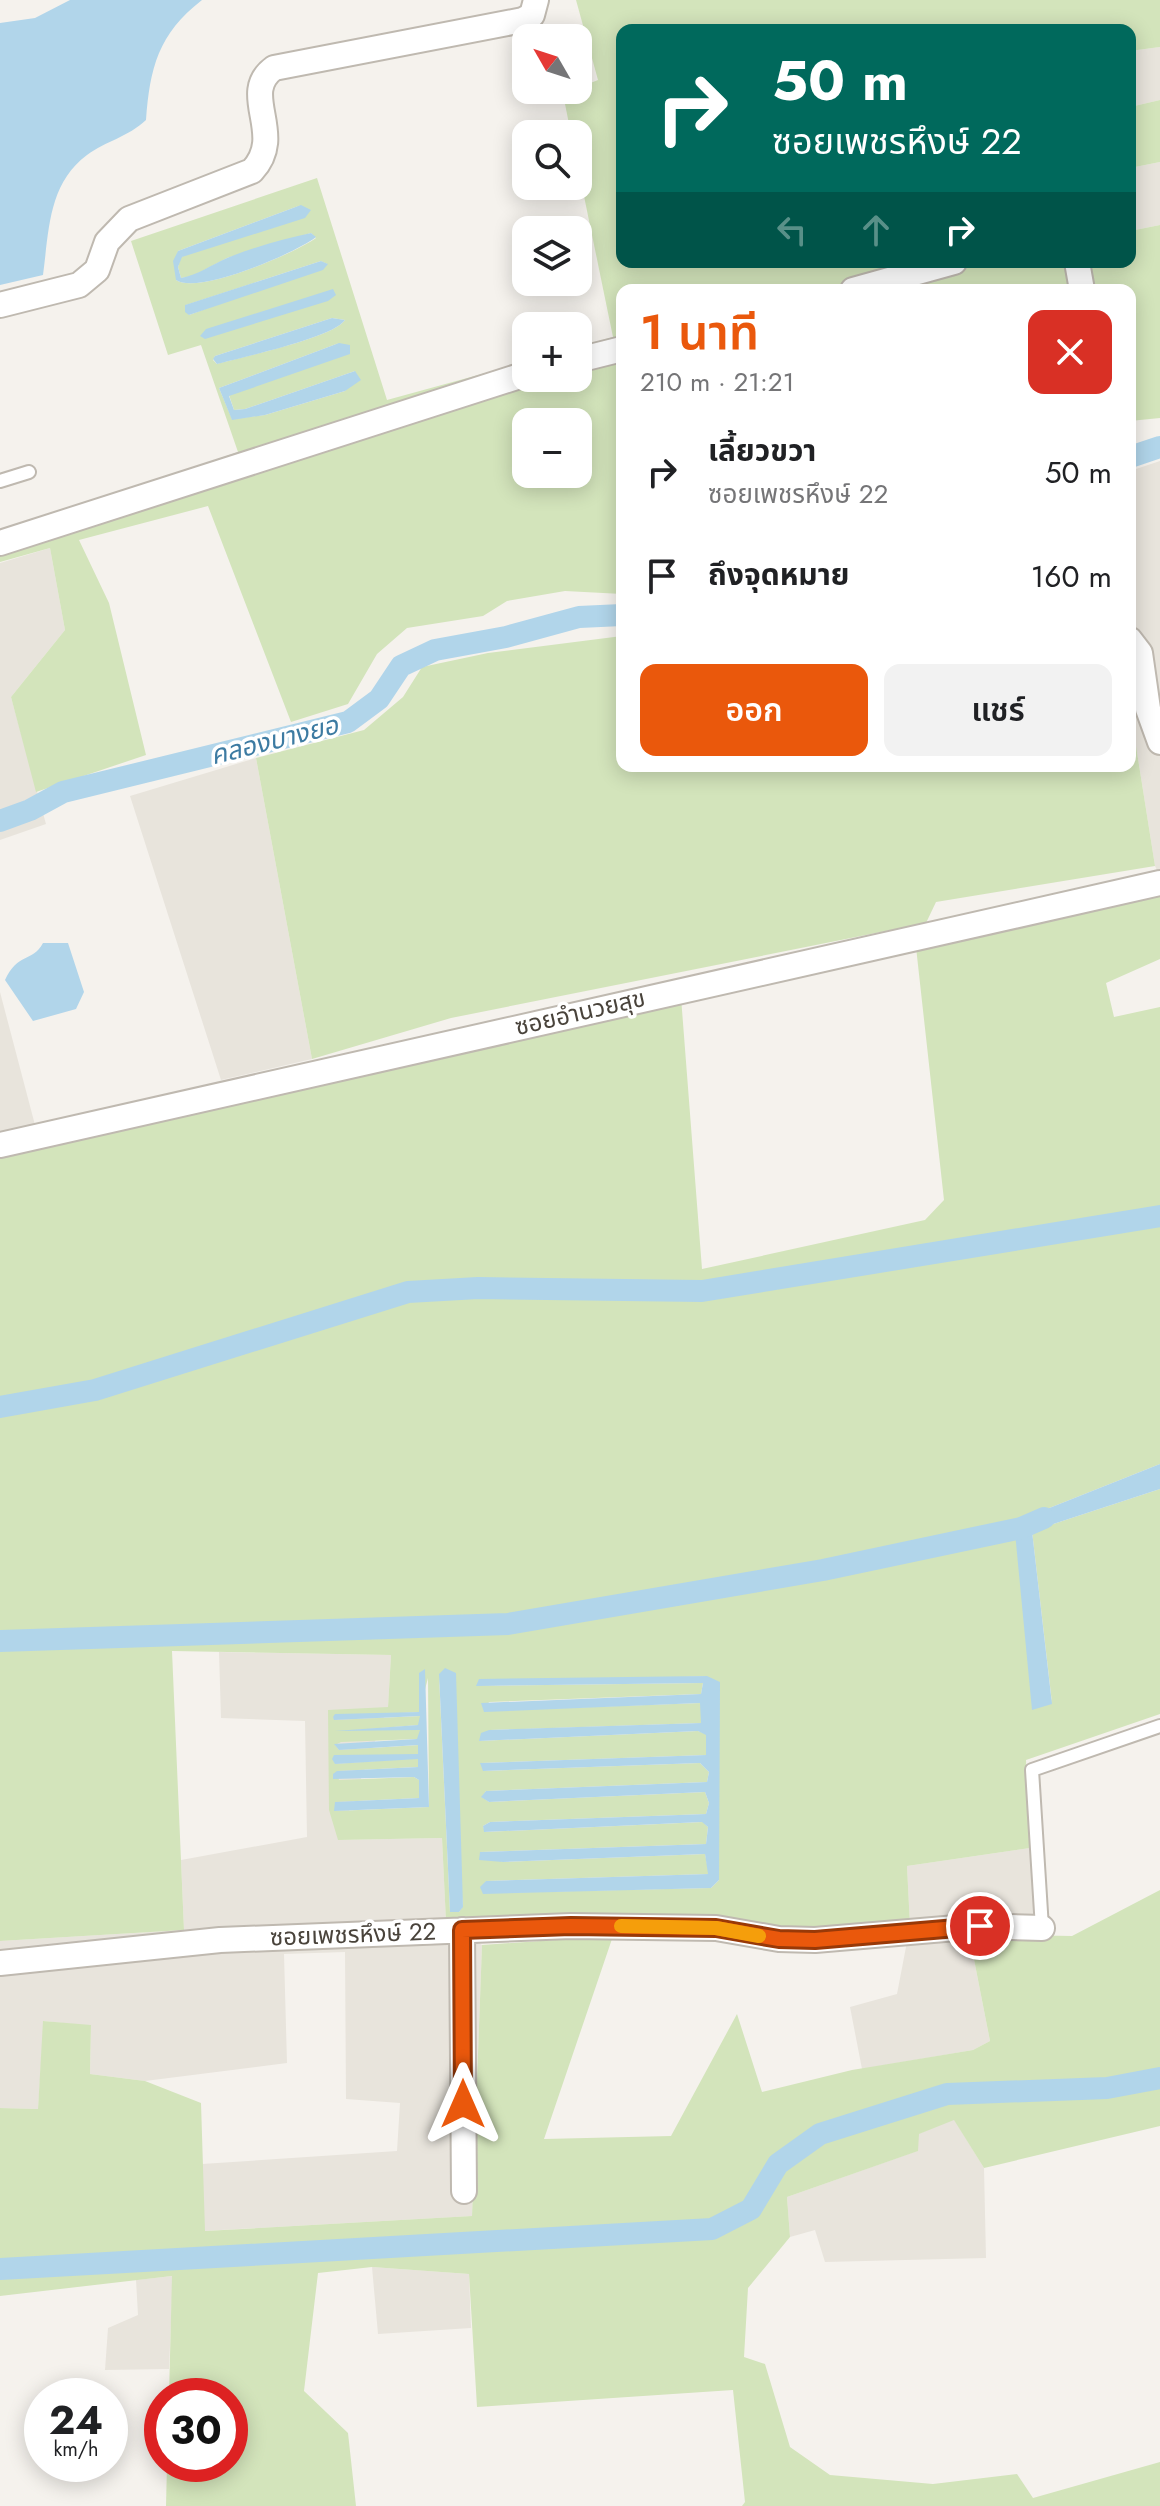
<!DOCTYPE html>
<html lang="th">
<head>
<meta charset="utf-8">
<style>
	:root { --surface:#fff; --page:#f2f2f2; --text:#202124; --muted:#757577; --accent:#ea580c }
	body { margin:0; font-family:Jost,"Noto Sans Thai",sans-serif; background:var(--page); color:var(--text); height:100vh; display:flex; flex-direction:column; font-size:30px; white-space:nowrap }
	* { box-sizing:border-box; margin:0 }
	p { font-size:26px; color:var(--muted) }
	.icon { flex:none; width:44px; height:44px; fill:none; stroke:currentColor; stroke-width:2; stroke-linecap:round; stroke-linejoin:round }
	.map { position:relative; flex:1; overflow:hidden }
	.panel { position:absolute; left:616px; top:284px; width:520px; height:488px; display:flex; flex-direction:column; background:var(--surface); border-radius:16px; box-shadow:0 4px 20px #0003 }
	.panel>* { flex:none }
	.hud { position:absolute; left:616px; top:24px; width:520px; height:244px; border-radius:16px; box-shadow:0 4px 20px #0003; background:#00695c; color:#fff; overflow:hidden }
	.needle { width:52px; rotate:309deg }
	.fabs { position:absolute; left:512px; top:24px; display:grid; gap:16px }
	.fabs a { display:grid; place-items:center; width:80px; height:80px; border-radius:16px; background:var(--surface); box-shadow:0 4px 20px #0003; font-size:40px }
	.speed { position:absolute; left:24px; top:2378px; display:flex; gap:16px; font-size:40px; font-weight:700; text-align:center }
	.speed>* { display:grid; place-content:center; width:104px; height:104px; border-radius:50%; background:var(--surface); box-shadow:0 4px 20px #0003; line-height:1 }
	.speed small { font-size:20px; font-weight:400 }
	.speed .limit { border:12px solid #d22; background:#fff; color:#111 }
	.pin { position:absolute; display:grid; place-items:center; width:68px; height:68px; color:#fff; margin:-34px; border:4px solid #fff; border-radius:50%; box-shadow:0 2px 8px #0007 }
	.me { position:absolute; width:88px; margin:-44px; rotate:0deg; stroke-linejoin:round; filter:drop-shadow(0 0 6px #0008) }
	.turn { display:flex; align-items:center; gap:28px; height:168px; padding:0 24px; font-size:36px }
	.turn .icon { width:104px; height:104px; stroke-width:2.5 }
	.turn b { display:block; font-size:56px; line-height:68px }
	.lanes { display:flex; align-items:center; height:76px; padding:0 24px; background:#0003; justify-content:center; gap:40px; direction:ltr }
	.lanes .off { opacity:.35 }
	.round { display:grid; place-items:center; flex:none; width:84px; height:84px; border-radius:16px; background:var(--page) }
	.head { display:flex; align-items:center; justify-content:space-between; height:136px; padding:0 24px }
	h1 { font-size:48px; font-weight:600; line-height:60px; color:var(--accent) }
	.cta { display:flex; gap:16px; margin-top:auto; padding:16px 24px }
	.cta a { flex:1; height:92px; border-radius:16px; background:var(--accent); color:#fff; font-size:32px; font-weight:600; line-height:92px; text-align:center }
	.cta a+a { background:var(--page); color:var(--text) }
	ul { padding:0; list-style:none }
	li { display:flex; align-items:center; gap:24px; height:104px; padding:0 24px }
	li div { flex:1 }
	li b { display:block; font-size:30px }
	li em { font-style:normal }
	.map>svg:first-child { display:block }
	.residential { fill:#e8e4dc }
	.green { fill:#d3e4bb; fill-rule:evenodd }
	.water { fill:#b1d5ea }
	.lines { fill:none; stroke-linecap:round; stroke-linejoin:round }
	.canal { stroke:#b1d5ea; stroke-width:22 }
	.lane-casing { stroke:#bfb9b0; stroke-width:16 }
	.street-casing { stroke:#bfb9b0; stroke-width:28 }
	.lane { stroke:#fff; stroke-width:12 }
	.street { stroke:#fff; stroke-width:24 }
	.route-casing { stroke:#983908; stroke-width:20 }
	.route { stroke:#ea580c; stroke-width:14 }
	.slow { stroke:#f59e0b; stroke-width:14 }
	.labels { text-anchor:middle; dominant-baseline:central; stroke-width:7; stroke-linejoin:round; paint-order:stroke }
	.street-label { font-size:24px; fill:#49433b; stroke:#fff }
	.water-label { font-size:26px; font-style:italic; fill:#3d7ba2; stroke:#fff }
</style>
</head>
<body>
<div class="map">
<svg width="1160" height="2506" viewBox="0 0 1160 2506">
	<rect width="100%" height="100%" fill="#f5f2ed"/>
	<!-- residential -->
	<path class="residential" d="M1160 47V100L1130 107V51Z
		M1160 162V225L1130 231V168Z
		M1160 461V876L1155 866 1130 708V471Z
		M50 548 65 630 11 697 46 824 0 840V563Z
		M256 758 312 1059 221 1080 130 796Z
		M0 992 35 1125 0 1134Z
		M219 1652 391 1655 388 1707 338 1840 442 1838 446 1922 482 1945 472 2216 204 2231 202 2164 397 2151 400 2103 346 2099 345 1952 284 1954 287 2063 145 2081 90 2074 91 2026 44 2021 38 2109 0 2108V1941L184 1930 181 1860 307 1837 305 1721 221 1718Z
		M1030 1848 1041 1936 970 1939 990 2041 973 2050 862 2069 850 2007 897 1994 910 1926 907 1866Z
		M954 2119 984 2168 986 2258 825 2262 815 2230 790 2237 787 2197 917 2151 918 2134Z
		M372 2267 469 2274 471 2328 378 2334Z
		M173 2276 169 2369 105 2370 108 2328 138 2315 136 2280Z"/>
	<!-- green -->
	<path class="green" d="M576 0H1160V47L1130 51V30H622V262H1130V231L1160 225V418L1130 421V290H622V594L565 591 507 601 483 616 407 628 377 654 348 704 291 722 208 506 79 540 109 603 146 755 36 792 11 697 65 630 50 548 0 562V534L238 452 201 345 168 355 131 241 317 178 387 400 526 362V378H578V347L613 337 578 167V134H571L563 94 598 80ZM301 205 181 257 178 267 181 278 193 276 227 258 311 233 316 238C295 253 198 295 176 280L178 251ZM321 261 327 264 189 315 186 305ZM332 318 345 320C333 338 241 357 217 364L213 360 215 356ZM339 343 229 395 234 410 245 409 355 371 345 391 265 415 232 419 219 388ZM526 422H578V474H526Z
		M1160 100V162L1130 168V107Z
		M622 636V766H1130V708L1155 866 936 902 926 923 451 1018 312 1059 256 758 364 730 403 697 422 667 488 653Z
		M1160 894V959L1106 983 1114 1017 1160 1007V1464L1014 1522 1052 1703 1032 1531 1160 1489V1714L1026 1760 1030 1848 907 1866 910 1926 778 1929 446 1922 442 1838 338 1840 329 1810 328 1710 388 1707 391 1655 172 1651 184 1930 0 1941V1155L681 997 702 1269 925 1220 944 1200 916 947ZM439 1675 463 1906 459 1912H450ZM707 1676 719 1880 711 1888 483 1893 486 1881 709 1874 705 1854 503 1862 480 1852 706 1844 708 1827 703 1822 485 1832 483 1826 490 1822 706 1814 709 1803 705 1792 489 1802 482 1797 486 1791 707 1782 709 1772 700 1763 484 1771 481 1763 707 1755 706 1734 698 1731 479 1741 490 1730 702 1723 701 1703 484 1711 489 1702 701 1694 703 1683 477 1686ZM428 1678 429 1807 335 1811 336 1802 419 1798V1780L414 1777 339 1780 337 1771 418 1767V1758L335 1764 334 1755H418L419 1745 339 1750 335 1745 341 1742 418 1739 421 1730H355L419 1725 421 1716 335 1720 333 1717 419 1712Z
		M1160 1890V2126L984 2168 954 2120 919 2134 918 2151 787 2197 790 2237 748 2288 744 2357 765 2364 790 2447 830 2475 933 2484 1017 2474 1033 2498 1160 2462V2506H742L745 2502 733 2390 477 2407 469 2274 372 2267 318 2273 304 2391 348 2433 356 2506H166L167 2464H230V2396H169L172 2276 0 2296V2108L38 2109 43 2021 91 2025 90 2074 145 2081 201 2103 205 2231 472 2216 482 1945 613 1936 544 2139 671 2136 737 2014 762 2092 852 2070 973 2050 990 2041 970 1939 1017 1935 1072 1936Z"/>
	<!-- water -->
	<path class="water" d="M70 0H202C158 34 150 68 146 120 128 137 106 141 87 155 48 184 49 231 43 275L0 285V23L35 18Z
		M301 205 311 210 305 218 182 257 178 267 181 278C198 275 211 265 227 258 254 247 283 239 311 233L316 237C296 253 198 295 176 280L173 261 178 251Z
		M321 261 328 264 323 270 189 315 185 312V305Z
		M333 289 336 295 328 301 205 339 200 336 206 329Z
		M332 318 345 320C333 338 242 357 217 364L213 359 215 356Z
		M339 343 350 345V354L229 396 234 410 245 409 355 371 361 380 345 391 265 415 232 420 219 388Z
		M43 943H68L84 992 76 1009 33 1021 5 980C18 952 32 963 43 943Z
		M1160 1464V1489L1032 1531 1052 1704 1032 1710 1014 1522Z
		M445 1668 456 1673 463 1907 459 1912H450L439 1674Z
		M425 1669 429 1807 334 1811 335 1802 419 1798V1780L414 1777 333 1779V1774L337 1771 418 1767V1759L335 1764 332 1759 334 1755 418 1754V1745L339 1750 334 1744 417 1739 420 1730 335 1731 418 1725 420 1716 334 1720 333 1717 335 1714 419 1712V1673Z
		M707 1676 720 1682 719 1880 711 1888 483 1894 480 1887 486 1881 708 1874 705 1854 503 1862 479 1860 480 1852 706 1844 708 1827 702 1822 484 1832 483 1826 490 1822 706 1814 709 1803 705 1792 489 1802 481 1797 486 1791 707 1782 709 1772 700 1763 483 1771 480 1763 706 1755V1735L698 1731 479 1741 481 1733 489 1730 701 1723 700 1703 484 1712 481 1703 701 1694 703 1683 476 1686 479 1679Z"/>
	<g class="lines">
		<!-- canal -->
		<path class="canal" d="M1130 457 1160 447
			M0 821 30 810 63 792 348 722 379 699 401 666 435 650 506 637 579 617 622 615
			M0 1407 95 1390 408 1292 478 1288 702 1291 1160 1216
			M0 1641 508 1624 823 1570 1021 1528 1044 1518
			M0 2269 712 2229 751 2209 778 2164 820 2134 947 2094 1107 2088 1160 2078"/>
		<defs>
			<path id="lane" d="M0 481 29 472
				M1042 1928 1032 1770 1160 1726"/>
			<path id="street" d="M1077 262 1082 290
				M853 290 954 262
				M0 305 79 285 97 270 107 242 129 219 252 171C287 134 238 94 274 68L523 20 532 15 536 0
				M578 360 622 349
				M0 543 526 374
				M1130 640 1140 653 1148 709 1160 742
				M0 1145 1160 883
				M462 1930 464 2191
				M0 1963 220 1940 571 1926 716 1928 779 1939 815 1940 980 1926 1042 1928"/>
		</defs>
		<!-- lane casing -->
		<use href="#lane" class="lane-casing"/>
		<!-- street casing -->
		<use href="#street" class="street-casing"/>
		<!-- lane -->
		<use href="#lane" class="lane"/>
		<!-- street -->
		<use href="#street" class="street"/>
	</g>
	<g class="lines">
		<defs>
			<path id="route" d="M463 2104 462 1930 571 1926 716 1928 779 1939 815 1940 980 1926"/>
		</defs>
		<!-- route casing -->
		<use href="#route" class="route-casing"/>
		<!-- route -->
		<use href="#route" class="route"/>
		<!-- slow -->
		<path class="slow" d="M621 1926 716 1928 759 1936"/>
	</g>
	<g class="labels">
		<!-- street labels -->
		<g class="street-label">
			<text transform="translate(580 1012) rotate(-13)">ซอยอำนวยสุข</text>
			<text transform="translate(353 1934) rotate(-2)">ซอยเพชรหึงษ์ 22</text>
		</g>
		<!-- water labels -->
		<g class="water-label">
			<text transform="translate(274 740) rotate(-14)">คลองบางยอ</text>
		</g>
	</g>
</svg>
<div class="fabs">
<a><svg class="needle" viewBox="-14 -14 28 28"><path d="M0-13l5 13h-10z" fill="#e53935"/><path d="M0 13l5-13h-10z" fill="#757577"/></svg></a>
<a><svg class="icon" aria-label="search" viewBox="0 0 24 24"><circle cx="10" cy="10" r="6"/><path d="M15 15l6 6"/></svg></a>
<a><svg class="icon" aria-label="layers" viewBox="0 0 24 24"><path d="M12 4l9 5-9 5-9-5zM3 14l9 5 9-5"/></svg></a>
<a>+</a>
<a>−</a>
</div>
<div class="speed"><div>24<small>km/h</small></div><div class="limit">30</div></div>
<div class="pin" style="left:980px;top:1926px;background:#d93025"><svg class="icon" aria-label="arrive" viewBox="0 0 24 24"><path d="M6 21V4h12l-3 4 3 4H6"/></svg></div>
<svg class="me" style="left:463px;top:2104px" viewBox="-20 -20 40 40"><path d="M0-17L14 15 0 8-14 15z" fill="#ea580c" stroke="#fff" stroke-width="4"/></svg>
<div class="hud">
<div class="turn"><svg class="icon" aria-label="right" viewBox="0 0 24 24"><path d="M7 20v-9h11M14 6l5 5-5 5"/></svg><div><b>50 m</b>ซอยเพชรหึงษ์ 22</div></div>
<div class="lanes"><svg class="icon off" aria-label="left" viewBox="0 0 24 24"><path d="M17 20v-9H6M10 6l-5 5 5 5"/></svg><svg class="icon off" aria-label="ahead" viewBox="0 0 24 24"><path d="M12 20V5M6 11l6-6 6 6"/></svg><svg class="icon" aria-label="right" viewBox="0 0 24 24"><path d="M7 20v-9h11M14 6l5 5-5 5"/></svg></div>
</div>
<section class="panel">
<div class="head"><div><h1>1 นาที</h1><p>210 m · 21:21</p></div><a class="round" style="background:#d93025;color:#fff"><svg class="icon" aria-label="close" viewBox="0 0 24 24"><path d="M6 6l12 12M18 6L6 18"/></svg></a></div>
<ul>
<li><svg class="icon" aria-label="right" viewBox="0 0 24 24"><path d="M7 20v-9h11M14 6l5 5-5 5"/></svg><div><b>เลี้ยวขวา</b><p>ซอยเพชรหึงษ์ 22</p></div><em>50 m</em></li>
<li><svg class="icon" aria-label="arrive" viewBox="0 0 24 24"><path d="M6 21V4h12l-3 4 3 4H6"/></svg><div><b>ถึงจุดหมาย</b></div><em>160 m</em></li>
</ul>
<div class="cta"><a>ออก</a><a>แชร์</a></div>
</section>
</div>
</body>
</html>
